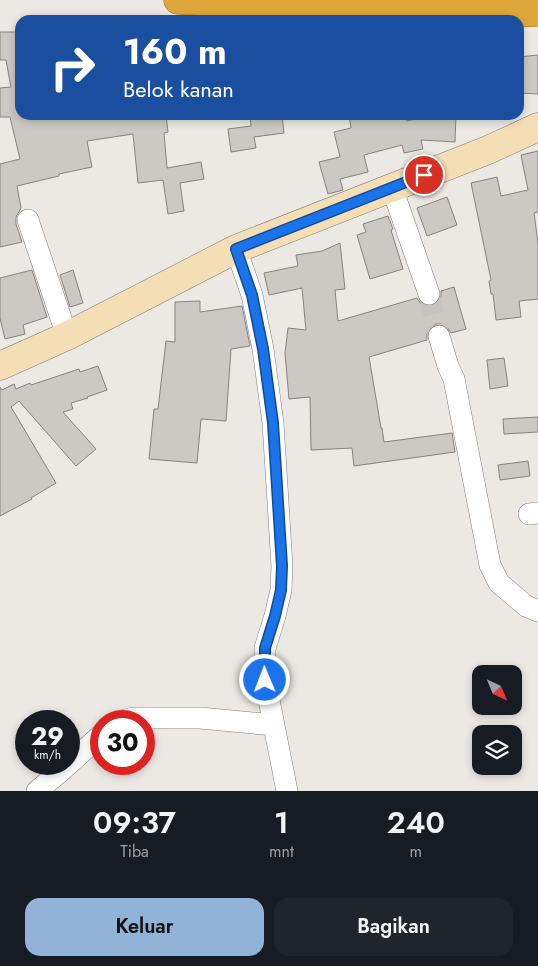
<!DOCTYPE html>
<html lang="id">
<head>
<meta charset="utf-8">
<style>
	:root { --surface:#171b24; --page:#20242c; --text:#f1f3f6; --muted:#9ea1a6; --accent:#91b3d8 }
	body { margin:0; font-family:Jost,sans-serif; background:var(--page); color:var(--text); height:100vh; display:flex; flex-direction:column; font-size:19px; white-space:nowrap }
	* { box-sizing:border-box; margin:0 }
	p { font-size:16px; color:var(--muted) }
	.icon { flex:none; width:28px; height:28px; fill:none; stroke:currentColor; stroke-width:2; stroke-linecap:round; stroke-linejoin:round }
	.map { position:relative; height:791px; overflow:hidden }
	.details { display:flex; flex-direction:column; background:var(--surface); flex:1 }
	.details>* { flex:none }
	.top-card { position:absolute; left:15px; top:15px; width:509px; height:105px; border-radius:15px; box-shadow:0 2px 8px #0003; background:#1a4fa0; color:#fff; overflow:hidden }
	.needle { width:32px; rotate:136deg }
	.fabs { position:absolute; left:472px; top:665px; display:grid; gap:10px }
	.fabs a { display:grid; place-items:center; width:50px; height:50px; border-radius:10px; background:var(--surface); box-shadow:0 2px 8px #0003; font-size:25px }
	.speed { position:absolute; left:15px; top:710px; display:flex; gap:10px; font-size:25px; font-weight:700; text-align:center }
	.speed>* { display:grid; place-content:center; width:65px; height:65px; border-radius:50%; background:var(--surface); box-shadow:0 2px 8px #0003; line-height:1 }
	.speed small { font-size:12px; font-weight:400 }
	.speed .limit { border:8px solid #d22; background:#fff; color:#111 }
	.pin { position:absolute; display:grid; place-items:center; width:42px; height:42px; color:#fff; margin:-21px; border:2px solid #fff; border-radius:50%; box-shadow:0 1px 5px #0007 }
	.me { position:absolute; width:55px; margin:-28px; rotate:359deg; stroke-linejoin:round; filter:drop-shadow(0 0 4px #0008) }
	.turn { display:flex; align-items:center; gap:18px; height:105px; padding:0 25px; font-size:22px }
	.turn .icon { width:65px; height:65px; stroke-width:2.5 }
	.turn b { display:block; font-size:35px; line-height:42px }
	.eta { display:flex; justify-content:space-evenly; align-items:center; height:85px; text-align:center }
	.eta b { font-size:30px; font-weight:600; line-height:35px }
	.button { display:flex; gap:10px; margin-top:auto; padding:10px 25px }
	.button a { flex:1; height:58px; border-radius:15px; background:var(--accent); color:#111; font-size:20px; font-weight:600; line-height:58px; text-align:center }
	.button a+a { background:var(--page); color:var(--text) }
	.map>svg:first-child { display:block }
	.building { fill:#ccc8c3; stroke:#86827e }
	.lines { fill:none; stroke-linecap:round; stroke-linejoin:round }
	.minor-tunnel { stroke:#c7c3bf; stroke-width:21; stroke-dasharray:21 11; stroke-linecap:butt }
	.minor-casing { stroke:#807d78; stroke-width:22 }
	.secondary-casing { stroke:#807d78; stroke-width:29 }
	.trunk-casing { stroke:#9d6f17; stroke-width:29 }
	.minor { stroke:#fff; stroke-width:21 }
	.secondary { stroke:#f3deb6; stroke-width:28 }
	.trunk { stroke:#dfa73b; stroke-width:28 }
	.route-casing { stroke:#114b97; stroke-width:12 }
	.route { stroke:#1a73e8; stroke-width:9 }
</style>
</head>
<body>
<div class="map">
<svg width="538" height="791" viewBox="0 0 538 791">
	<rect width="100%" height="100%" fill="#ece8e3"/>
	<!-- building -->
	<path class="building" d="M0 32H20V115H166L168 132 164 133 167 168 201 162 204 179 180 183 184 211 168 214 163 180 138 183 133 134 87 141 92 167 59 174V176L17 186 21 208 16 217V224L22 242 0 247V164L20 159 10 117H0V88L11 87 6 60H0Z
		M538 55V94L519 93V57Z
		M250 115H282L284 133 254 137 256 148 231 152 228 129 251 126Z
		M349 115H406L407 121 433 115H456L455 142 421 140 423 149 404 153 402 145 364 155 368 172 340 179 343 190 328 194 319 162 340 157 334 132 351 128Z
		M538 151V212L534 213 538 243V299L519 301 521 317 496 320 493 294H491L489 281 491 280 471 183 497 177 501 196 528 190 521 155Z
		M447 197 457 225 427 236 417 208Z
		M388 216 393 229 391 230 403 269 370 279 357 235 366 232 363 224Z
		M340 243 345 289 335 290 338 321 417 298 421 304 427 306H433L439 302 441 297V291L454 287 466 329 451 333 447 327 441 324H436L430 328 427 334V340L369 357 381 428H382L384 442 452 433 455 452 354 466 352 448 311 450 310 397 289 399 285 353 288 328 306 330 302 288 269 295 264 273 298 266 296 255 322 251Z
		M32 270 47 317 23 325 25 334 5 339 0 318V278Z
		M73 270 83 303 70 307 60 275Z
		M200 301V312L242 306 250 346 231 349 226 421 201 419 197 463 149 459 154 409H158L166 341 175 342V302Z
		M504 358 508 386 490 389 487 360Z
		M98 366 107 390 87 397 88 398 71 403 73 409 63 412 96 449 76 466 19 401 11 407 56 483 31 498 32 499 0 516V387L2 390 14 384 16 389 30 383 31 385 79 369 80 372Z
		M538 417V432L504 434 503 419Z
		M528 461 530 476 500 480 498 465Z"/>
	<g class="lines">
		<!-- minor-tunnel -->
		<path class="minor-tunnel" d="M429 294 439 336"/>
		<defs>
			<path id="minor" d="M392 188 429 294
				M28 220 67 336
				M236 249 252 295 263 349 273 423 282 566 281 590 275 616 265 648V680L287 791
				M439 336 448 366 454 379 490 565 499 583 526 606 538 611
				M529 514 538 513
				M122 721 133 718H200L274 725
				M37 791 61 771 101 735"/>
			<path id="secondary" d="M0 366 67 336 236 249 488 150 538 127"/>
			<path id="trunk" d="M178 0 488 14 538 12"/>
		</defs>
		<!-- minor casing -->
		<use href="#minor" class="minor-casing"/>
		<!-- secondary casing -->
		<use href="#secondary" class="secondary-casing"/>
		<!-- trunk casing -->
		<use href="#trunk" class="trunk-casing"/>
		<!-- minor -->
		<use href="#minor" class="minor"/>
		<!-- secondary -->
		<use href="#secondary" class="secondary"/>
		<!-- trunk -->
		<use href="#trunk" class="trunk"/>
	</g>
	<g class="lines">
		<defs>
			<path id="route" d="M265 680V648L275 616 281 590 282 566 273 423 263 349 252 295 236 249 424 175"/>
		</defs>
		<!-- route casing -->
		<use href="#route" class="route-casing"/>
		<!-- route -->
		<use href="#route" class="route"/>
	</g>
</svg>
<div class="fabs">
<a><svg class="needle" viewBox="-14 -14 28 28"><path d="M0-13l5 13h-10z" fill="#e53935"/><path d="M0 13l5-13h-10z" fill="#9ea1a6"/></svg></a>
<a><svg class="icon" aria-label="layers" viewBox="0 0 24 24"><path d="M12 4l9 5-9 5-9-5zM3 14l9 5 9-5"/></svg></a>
</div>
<div class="speed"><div>29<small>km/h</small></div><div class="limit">30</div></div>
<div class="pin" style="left:424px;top:175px;background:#d93025"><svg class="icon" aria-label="arrive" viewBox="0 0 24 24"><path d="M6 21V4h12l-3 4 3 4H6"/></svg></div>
<svg class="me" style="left:265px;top:680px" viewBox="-20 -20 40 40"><circle r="17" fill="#1a73e8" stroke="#fff" stroke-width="3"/><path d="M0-11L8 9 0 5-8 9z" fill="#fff"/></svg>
<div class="top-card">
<div class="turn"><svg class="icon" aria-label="right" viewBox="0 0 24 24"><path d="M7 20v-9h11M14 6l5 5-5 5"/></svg><div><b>160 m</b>Belok kanan</div></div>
</div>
</div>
<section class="details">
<div class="eta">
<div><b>09:37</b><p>Tiba</p></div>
<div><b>1</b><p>mnt</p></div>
<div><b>240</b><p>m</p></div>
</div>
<div class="button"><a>Keluar</a><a>Bagikan</a></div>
</section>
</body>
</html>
